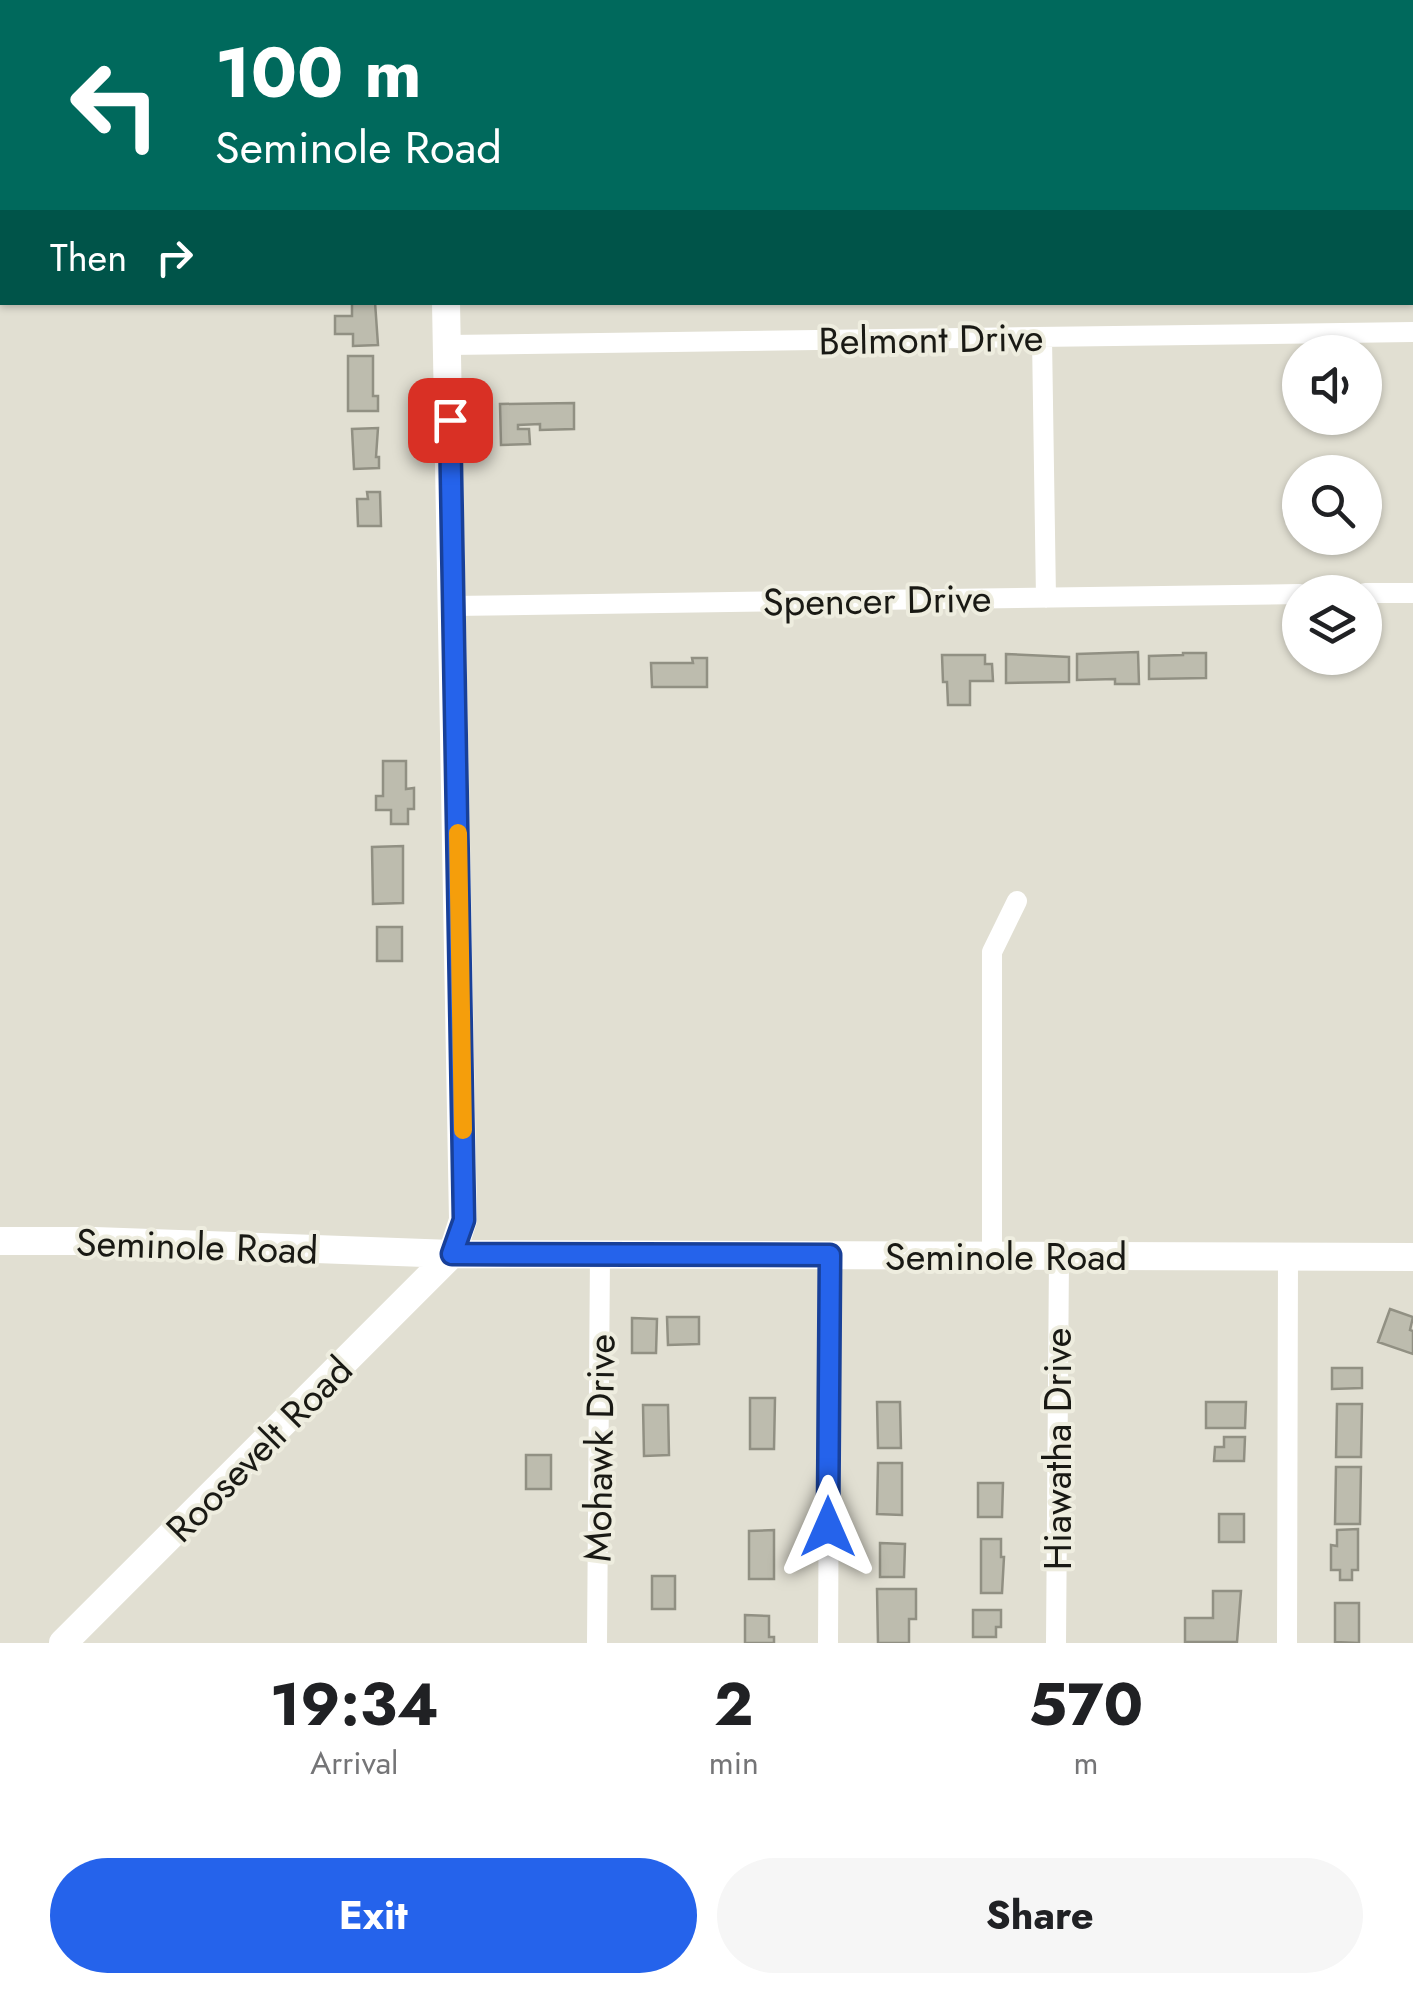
<!DOCTYPE html>
<html lang="en">
<head>
<meta charset="utf-8">
<style>
	:root { --surface:#fff; --page:#f6f6f6; --text:#202124; --muted:#757577; --accent:#2563eb }
	body { margin:0; font-family:Jost,sans-serif; background:var(--page); color:var(--text); height:100vh; display:flex; flex-direction:column; font-size:38px; white-space:nowrap }
	* { box-sizing:border-box; margin:0 }
	p { font-size:32px; color:var(--muted) }
	.icon { flex:none; width:55px; height:55px; fill:none; stroke:currentColor; stroke-width:2; stroke-linecap:round; stroke-linejoin:round }
	.map { position:relative; height:1643px; overflow:hidden }
	.details { display:flex; flex-direction:column; background:var(--surface); flex:1 }
	.details>* { flex:none }
	.guide { position:absolute; left:0px; top:0px; width:1415px; height:305px; box-shadow:0 2px 8px #0004; background:#00695c; color:#fff; overflow:hidden }
	.tools { position:absolute; left:1282px; top:335px; display:grid; gap:20px }
	.tools a { display:grid; place-items:center; width:100px; height:100px; border-radius:50%; background:var(--surface); box-shadow:0 2px 8px #0004; font-size:50px }
	.pin { position:absolute; display:grid; place-items:center; width:85px; height:85px; color:#fff; margin:-42px; border-radius:20px; box-shadow:0 5px 15px #0006 }
	.me { position:absolute; width:110px; margin:-55px; rotate:0deg; stroke-linejoin:round; filter:drop-shadow(0 0 8px #0008) }
	.turn { display:flex; align-items:center; gap:35px; height:210px; padding:0 50px; font-size:45px }
	.turn .icon { width:130px; height:130px; stroke-width:2.5 }
	.turn b { display:block; font-size:70px; line-height:85px }
	.then { display:flex; align-items:center; height:95px; padding:0 50px; background:#0003; gap:20px; font-size:38px }
	.eta { display:flex; justify-content:space-evenly; align-items:center; height:170px; text-align:center }
	.eta b { font-size:60px; font-weight:700; line-height:70px }
	.button { display:flex; gap:20px; margin-top:auto; padding:20px 50px }
	.button a { flex:1; height:115px; border-radius:60px; background:var(--accent); color:#fff; font-size:40px; font-weight:700; line-height:115px; text-align:center }
	.button a+a { background:var(--page); color:var(--text) }
	.map>svg:first-child { display:block }
	.building { fill:#bdbcae; stroke:#919083; stroke-width:2.5 }
	.lines { fill:none; stroke-linecap:round; stroke-linejoin:round }
	.lane { stroke:#fff; stroke-width:10 }
	.street { stroke:#fff; stroke-width:20 }
	.secondary { stroke:#fff; stroke-width:28 }
	.route-casing { stroke:#184099; stroke-width:25 }
	.route { stroke:#2563eb; stroke-width:18 }
	.slow { stroke:#f59e0b; stroke-width:18 }
	.labels { text-anchor:middle; dominant-baseline:central; stroke-width:8; stroke-linejoin:round; paint-order:stroke }
	.street-label { font-size:38px; fill:#191914; stroke:#eeeddf }
</style>
</head>
<body>
<div class="map">
<svg width="1413" height="1643" viewBox="0 0 1413 1643">
	<rect width="100%" height="100%" fill="#e1dfd2"/>
	<!-- building -->
	<path class="building" d="M352 302H375L378 345 353 346V334H335V316H352Z
		M348 356H373V396H378V411H348Z
		M574 403V429L540 430V424L518 425V429H529L530 444 501 445 500 404Z
		M1318 418H1341V429H1318Z
		M378 428 376 457H379V468L354 469 352 429Z
		M367 492H380L381 526H358L357 499H368Z
		M1138 652 1139 684H1115V679L1077 680V654Z
		M1183 653H1206V678L1149 679V656L1183 655Z
		M1006 654 1069 657V682L1006 683Z
		M942 655H985V664H992L993 681H970V705H948L947 682H943Z
		M692 658H707V687H652L651 663H693Z
		M383 761H406V789L414 788V809H408V824H391V810H376V796H383Z
		M403 846V903L373 904 372 847Z
		M377 927H402V961H377Z
		M1390 1309 1413 1317 1410 1330 1413 1331V1354L1378 1342Z
		M667 1317H699V1344L668 1345Z
		M632 1318 657 1319 656 1353H632Z
		M1332 1368H1362V1388L1332 1389Z
		M750 1398H775L774 1449H750Z
		M877 1402H900L901 1448H878Z
		M1206 1402H1246L1245 1428H1206Z
		M1337 1404H1362L1361 1457H1336Z
		M643 1405H668L669 1455 644 1456Z
		M1224 1437H1245L1244 1461H1214L1215 1447H1224Z
		M526 1455H551V1489H526Z
		M878 1463H902V1515L877 1514Z
		M1336 1467H1361L1360 1524H1335Z
		M978 1483H1003L1002 1517H978Z
		M1219 1514H1244V1542H1219Z
		M1358 1529V1570H1352V1580H1340V1570H1331V1545L1337 1546V1530Z
		M774 1530V1579H749V1531Z
		M981 1539H1001V1557H1004L1002 1593H981Z
		M880 1543 905 1544 904 1577H880Z
		M652 1576H675V1609H652Z
		M877 1589H916V1619H909V1643H878Z
		M1213 1591H1241L1237 1642H1185V1618H1213Z
		M1335 1603H1359V1643L1335 1642Z
		M973 1610H1001V1627H996V1637H973Z
		M745 1615 769 1616V1637H774V1643H745Z"/>
	<g class="lines">
		<!-- lane -->
		<path class="lane" d="M169 0V2
			M366 0V2"/>
		<!-- street -->
		<path class="street" d="M1412 49 1413 48
			M1042 338 1046 598
			M448 345 1413 332
			M1365 593H1413
			M453 606 1300 594
			M992 1255V952L1017 901
			M597 1643 600 1254
			M828 1643 830 1255
			M1056 1643 1059 1256
			M1287 1643 1288 1256"/>
		<!-- secondary -->
		<path class="secondary" d="M438 0V2
			M0 1241H95L452 1254 1413 1257
			M63 1643 452 1254 463 1220 446 302"/>
	</g>
	<g class="lines">
		<defs>
			<path id="route" d="M450 420 464 1220 452 1254 830 1255 828 1527"/>
		</defs>
		<!-- route casing -->
		<use href="#route" class="route-casing"/>
		<!-- route -->
		<use href="#route" class="route"/>
		<!-- slow -->
		<path class="slow" d="M458 833 463 1130"/>
	</g>
	<g class="labels">
		<!-- street labels -->
		<g class="street-label">
			<text transform="translate(931 339) rotate(-1)">Belmont Drive</text>
			<text transform="translate(877 600) rotate(-1)">Spencer Drive</text>
			<text transform="translate(197 1246) rotate(2)">Seminole Road</text>
			<text x="1006" y="1256">Seminole Road</text>
			<text transform="translate(599 1448) rotate(-89)">Mohawk Drive</text>
			<text transform="translate(259 1449) rotate(-45)">Roosevelt Road</text>
			<text transform="translate(1057 1449) rotate(-90)">Hiawatha Drive</text>
		</g>
	</g>
</svg>
<div class="tools">
<a><svg class="icon" aria-label="sound" viewBox="0 0 24 24"><path d="M4 9h4l5-4v14l-5-4H4zM17 9q2 3 0 6"/></svg></a>
<a><svg class="icon" aria-label="search" viewBox="0 0 24 24"><circle cx="10" cy="10" r="6"/><path d="M15 15l6 6"/></svg></a>
<a><svg class="icon" aria-label="layers" viewBox="0 0 24 24"><path d="M12 4l9 5-9 5-9-5zM3 14l9 5 9-5"/></svg></a>
</div>
<div class="pin" style="left:450px;top:420px;background:#d93025"><svg class="icon" aria-label="arrive" viewBox="0 0 24 24"><path d="M6 21V4h12l-3 4 3 4H6"/></svg></div>
<svg class="me" style="left:828px;top:1527px" viewBox="-20 -20 40 40"><path d="M0-17L14 15 0 8-14 15z" fill="#2563eb" stroke="#fff" stroke-width="4"/></svg>
<div class="guide">
<div class="turn"><svg class="icon" aria-label="left" viewBox="0 0 24 24"><path d="M17 20v-9H6M10 6l-5 5 5 5"/></svg><div><b>100 m</b>Seminole Road</div></div>
<div class="then">Then<svg class="icon" aria-label="right" viewBox="0 0 24 24"><path d="M7 20v-9h11M14 6l5 5-5 5"/></svg></div>
</div>
</div>
<section class="details">
<div class="eta">
<div><b>19:34</b><p>Arrival</p></div>
<div><b>2</b><p>min</p></div>
<div><b>570</b><p>m</p></div>
</div>
<div class="button"><a>Exit</a><a>Share</a></div>
</section>
</body>
</html>
